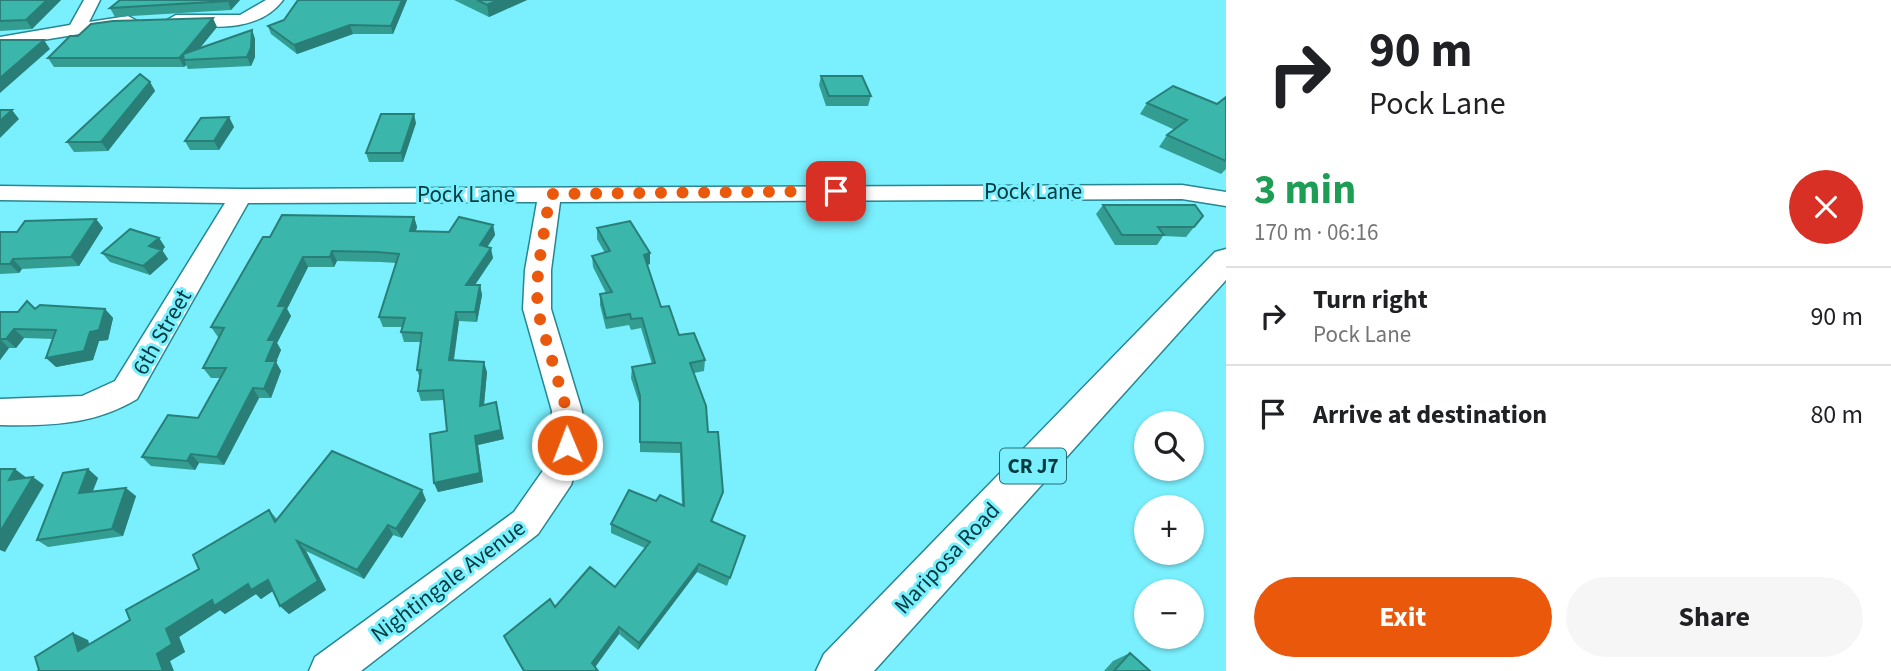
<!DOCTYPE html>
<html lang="en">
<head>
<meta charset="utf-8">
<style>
	:root { --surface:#fff; --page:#f6f6f6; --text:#202124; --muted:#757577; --line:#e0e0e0; --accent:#ea580c }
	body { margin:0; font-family:"Source Sans 3",sans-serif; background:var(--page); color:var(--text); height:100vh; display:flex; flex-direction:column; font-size:26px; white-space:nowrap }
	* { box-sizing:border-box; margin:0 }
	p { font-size:23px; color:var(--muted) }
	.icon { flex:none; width:38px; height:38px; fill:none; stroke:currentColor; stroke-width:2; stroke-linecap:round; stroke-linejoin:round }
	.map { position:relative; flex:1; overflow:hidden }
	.side { display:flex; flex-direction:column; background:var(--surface); width:665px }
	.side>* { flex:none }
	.banner { background:#fff; color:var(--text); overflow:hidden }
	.tools { position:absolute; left:1134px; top:411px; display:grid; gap:14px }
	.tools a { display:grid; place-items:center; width:70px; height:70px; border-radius:50%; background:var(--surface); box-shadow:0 2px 5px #0004; font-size:35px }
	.pin { position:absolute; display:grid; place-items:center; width:60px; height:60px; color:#fff; margin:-30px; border-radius:14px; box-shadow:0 4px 10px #0006 }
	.me { position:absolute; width:77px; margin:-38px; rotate:359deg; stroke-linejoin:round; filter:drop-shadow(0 0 5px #0008) }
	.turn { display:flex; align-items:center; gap:24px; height:147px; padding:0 28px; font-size:32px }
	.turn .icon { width:91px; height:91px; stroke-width:2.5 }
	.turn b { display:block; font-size:49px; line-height:60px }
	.round { display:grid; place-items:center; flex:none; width:74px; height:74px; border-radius:37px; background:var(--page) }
	.head { display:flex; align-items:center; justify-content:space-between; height:119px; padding:0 28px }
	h1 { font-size:42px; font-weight:700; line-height:52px; color:#1e9e55 }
	.button { display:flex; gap:14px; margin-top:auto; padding:14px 28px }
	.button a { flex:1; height:80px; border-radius:42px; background:var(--accent); color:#fff; font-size:28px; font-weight:700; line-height:80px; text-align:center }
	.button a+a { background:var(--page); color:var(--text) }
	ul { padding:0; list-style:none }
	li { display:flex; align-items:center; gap:21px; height:98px; padding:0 28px; border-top:2px solid var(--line) }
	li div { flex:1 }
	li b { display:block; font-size:26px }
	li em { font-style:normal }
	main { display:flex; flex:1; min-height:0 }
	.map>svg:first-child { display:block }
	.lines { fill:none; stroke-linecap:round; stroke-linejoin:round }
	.minor-casing { stroke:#278691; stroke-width:3 }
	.major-casing { stroke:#278691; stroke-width:3 }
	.minor { fill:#fff; fill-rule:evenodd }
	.major { fill:#fff; fill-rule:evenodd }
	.wall { fill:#339d92 }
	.shaded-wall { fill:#297f77 }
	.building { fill:#3bb6aa; stroke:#297f77; stroke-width:2 }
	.route { stroke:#ea580c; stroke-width:12; stroke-dasharray:0 21.6 }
	.labels { text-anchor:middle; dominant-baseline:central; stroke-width:6; stroke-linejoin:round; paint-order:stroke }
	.shield { fill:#7aeffd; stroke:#257179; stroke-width:2 }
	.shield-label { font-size:21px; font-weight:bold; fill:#013b40 }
	.street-label { font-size:23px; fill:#013b40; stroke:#7aeffd }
</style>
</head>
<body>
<main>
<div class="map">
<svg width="1226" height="671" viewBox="0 0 1226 671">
	<rect width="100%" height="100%" fill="#7aeffd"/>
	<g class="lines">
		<defs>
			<path id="minor" d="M84 0H100L89 22 128 16 137 21 128 26 0 47V37L70 25Z
				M266 0H283C258 33 213 27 176 25L167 20 176 15H240Z
				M1182 185 1226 192V206L1182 199 560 202 551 270V309L582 411 583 445 571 485 538 534 361 671H309L315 657 514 512 544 469 551 445 552 411 523 309 525 270 537 202 248 203 137 399C94 425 49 426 0 425V399L82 396 115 381 225 203 0 200V186L241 189Z"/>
			<path id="major" d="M1226 249V280L874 671H816L824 654 1215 252Z"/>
		</defs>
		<!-- minor casing -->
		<use href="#minor" class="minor-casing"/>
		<!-- major casing -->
		<use href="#major" class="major-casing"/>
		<!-- minor -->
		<use href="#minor" class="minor"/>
		<!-- major -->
		<use href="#major" class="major"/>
	</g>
	<!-- wall -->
	<path class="wall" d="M0 0H61L32 29 0 31Z
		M240 0 231 10 115 17 110 8Z
		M298 0H407L393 34H353L297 54 271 34 268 26 284 20Z
		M454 0H527L489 17Z
		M217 27 200 48 252 30 255 39V57L251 66 188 69 186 65 184 67H54L48 58 78 36Z
		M821 76 871 96 868 106H826L819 85Z
		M150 82 155 91 108 151 74 152 67 142Z
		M1226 97V169L1221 174 1159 147 1167 135 1175 130 1140 114 1147 103 1217 104Z
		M229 117 234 127 219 150H190L185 141Z
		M416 123 403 162H369L366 153Z
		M1103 205 1203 216 1186 237 1163 236 1157 245H1115L1096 214Z
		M414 217 417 227 415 232H449L493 225 495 235 487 247 493 258 475 285H480L482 295 477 322 459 321 454 360 487 372 484 405 504 439 478 445 483 482 438 492 434 483 447 431 444 400 421 401 418 391 420 378 417 370 421 342H404L401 332 402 327H383L379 317 396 263 381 262 337 261 334 267H308L287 309 291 316 277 343 281 350 276 362 281 371 271 398H259L224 465 199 463 195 470 151 466 142 457 198 418 221 378H211L203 368 219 337H218L211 327 270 237Z
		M96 219 103 228 79 266 22 269 19 273 0 274V232H17Z
		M597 228 650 253V264L647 265 661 307 679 335 705 360 704 371 694 373 723 492 720 501 712 522 745 536 727 586 697 572 638 650 619 634 595 667 598 671H523L507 643 504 636 555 607 615 587 645 548 611 533V524L656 501 682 505 680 453 640 452V406L631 378 632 367 652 364 641 328 631 330 629 325 606 329 600 305V294L606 293 593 267 592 256 605 253 597 239Z
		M159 238 165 247 162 250 168 259 150 275 110 262 102 253Z
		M35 309H105L113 318 108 340 99 341 93 360 56 367 53 339 24 338 16 348H9L0 360V312H18Z
		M88 469 98 478 92 492 136 496 123 536 48 547 37 540Z
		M426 500 402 538 393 535 364 579 306 551 326 590 289 614 280 606 273 591 261 599 256 594 225 614 220 610 179 637 185 652 170 661 38 671 88 640 89 645 130 620 199 569 269 510 277 519Z
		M1130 653 1150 671H1104L1113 661Z"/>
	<!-- shaded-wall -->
	<path class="shaded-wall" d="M47 0H61L32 29 26 20Z
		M229 0H240L231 10 228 1Z
		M402 0H407L393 34 391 26Z
		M498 0H527L489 17 487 5Z
		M213 18 217 27 190 60 183 54Z
		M350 25 353 34 297 54 294 45Z
		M252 30 255 39V57L251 66 247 57Z
		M44 40 50 49 0 93V78Z
		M183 54 186 65 184 67 179 58Z
		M150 82 155 91 108 151 101 142Z
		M12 110 19 119 0 138V121Z
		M414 114 416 123 403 162 401 153Z
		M229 117 234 127 219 150 214 141Z
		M414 217 417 227 413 242 410 231Z
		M96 219 103 228 79 266 71 257Z
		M493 225 495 235 482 255 480 245Z
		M159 238 165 247 162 250 168 259 150 275 143 266 149 246Z
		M491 248 493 258 468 295 466 285Z
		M332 251 337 261 334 267 330 257Z
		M650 253V264L643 266 644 255Z
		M303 257 308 267 287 309 291 316 277 343 281 350 276 362 281 371 271 398 264 389 268 340 278 306Z
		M13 259 22 269 19 273 10 264Z
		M480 285 482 295 477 322 475 312Z
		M105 309 113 318 108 340 99 341 93 360 56 367 46 358 90 332Z
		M456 312 459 321 452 370 449 360Z
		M14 329 24 338 16 348 6 339Z
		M0 339 9 348 0 360Z
		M484 362 487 372 483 415 480 406Z
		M253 388 259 398 224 465 217 457Z
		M496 402 504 439 478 445 483 482 438 492 434 483 475 436Z
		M191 454 199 463 195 470 187 461Z
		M15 469 27 478 9 480Z
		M88 469 98 478 89 501 79 493Z
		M33 477 44 485 5 552 0 550V532Z
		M126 488 136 496 123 536 112 529Z
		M422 490 426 500 402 538 396 529Z
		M723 492 720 501 708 530 711 521Z
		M388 525 393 535 364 579 357 570Z
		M297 541 306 551 326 590 289 614 280 606Z
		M699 564 697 572 638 650 639 643Z
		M268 580 277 588 261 599 256 594 225 614 220 610 179 637 185 652 170 661 174 671H163L157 654 166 629 212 600 248 584Z
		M619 627V634L593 670 592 663Z
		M73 633 88 640 93 659 78 651Z"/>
	<!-- building -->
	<path class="building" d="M0 0H47L26 20 0 21Z
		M120 0H229L228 1 110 8Z
		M298 0H402L391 26 350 25 294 45 268 26 284 20Z
		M477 0H498L487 5Z
		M213 18 183 54 252 30 251 48 247 57 184 60 183 54 179 58H48L70 36H78L91 24 113 21Z
		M0 40H44L0 78Z
		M140 74 150 82 101 142H67Z
		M821 76H862L871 96H829Z
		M1173 86 1217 104 1226 97V161L1167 135 1187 120 1147 103Z
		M0 110H12L0 121Z
		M381 114H414L401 153H366Z
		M229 117 214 141H185L201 118Z
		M1103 205H1195L1203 216 1194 227H1158L1164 235H1122Z
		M282 215 414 217 410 231 449 232 459 217 493 225 480 245 491 248 466 285H480L475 312H456L449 360 484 362 480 406 496 402 501 430 475 436 480 473 434 483 430 434 447 431 443 390 418 391 421 370H417L422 333 401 332 405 318 379 317 399 254 377 252 332 251 330 257H303L278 306H286L268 340H275L266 361H276L264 389 253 388 217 457 191 454 187 461 142 457 168 415 198 418 226 368H203L224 328 211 327 263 237H270Z
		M96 219 71 257 13 259 10 264H0V232H17L25 221Z
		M630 221 650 253 644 255 661 307 669 306 679 335 694 333 705 360 690 363 706 406 708 432H718L723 492 711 521 745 536 730 578 699 564 639 643 619 627 592 663 598 671H524L504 636 550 599 555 607 590 567 615 587 650 542 611 524 629 490 656 501 660 495 684 506 681 443 640 442V396L632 367 655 363 642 318 631 319 630 314 606 318 600 294 612 292 592 256 610 251 597 228Z
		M130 229 159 238 149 246 162 250 143 266 102 253Z
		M27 301 35 309 40 305 105 309 99 330 90 332 84 351 46 358 56 330 14 329 6 339H0V312H18Z
		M332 451 422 490 396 529 388 525 357 570 297 541 318 581 280 606 268 580 251 590 248 584 214 606 212 600 166 629 172 644 157 654 163 671H38L39 670 35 657 73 633 78 651 130 620 126 610 199 569 193 555 269 510 275 522Z
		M0 469H15L9 480 33 477 0 532Z
		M88 469 79 493 126 488 112 529 37 540 63 473Z
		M1130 653 1150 671H1114Z"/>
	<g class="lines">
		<!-- route -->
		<path class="route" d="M567 445V411L537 309 538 270 550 194 836 191"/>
	</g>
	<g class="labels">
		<!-- shield labels -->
		<rect class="shield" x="1000" y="448.5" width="66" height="35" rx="5"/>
		<g class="shield-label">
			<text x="1033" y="466">CR J7</text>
		</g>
		<!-- street labels -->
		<g class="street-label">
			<text x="1033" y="191">Pock Lane</text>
			<text x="466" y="194">Pock Lane</text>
			<text transform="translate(162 332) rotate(-60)">6th Street</text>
			<text transform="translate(947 558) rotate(-47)">Mariposa Road</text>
			<text transform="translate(448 581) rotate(-37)">Nightingale Avenue</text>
		</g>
	</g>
</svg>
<div class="tools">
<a><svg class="icon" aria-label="search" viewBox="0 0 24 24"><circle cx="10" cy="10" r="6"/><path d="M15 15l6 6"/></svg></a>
<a>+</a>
<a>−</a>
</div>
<div class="pin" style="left:836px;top:191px;background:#d93025"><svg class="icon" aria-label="arrive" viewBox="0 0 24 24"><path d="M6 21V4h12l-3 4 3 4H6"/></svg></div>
<svg class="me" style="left:567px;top:445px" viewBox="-20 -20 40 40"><circle r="17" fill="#ea580c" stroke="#fff" stroke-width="3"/><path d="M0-11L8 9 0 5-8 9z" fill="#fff"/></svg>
</div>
<section class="side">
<div class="banner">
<div class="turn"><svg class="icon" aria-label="right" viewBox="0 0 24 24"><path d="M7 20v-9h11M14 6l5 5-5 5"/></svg><div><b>90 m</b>Pock Lane</div></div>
</div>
<div class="head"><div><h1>3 min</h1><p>170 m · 06:16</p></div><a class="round" style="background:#d93025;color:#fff"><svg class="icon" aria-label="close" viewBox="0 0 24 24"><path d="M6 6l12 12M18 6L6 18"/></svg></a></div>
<ul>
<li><svg class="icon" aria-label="right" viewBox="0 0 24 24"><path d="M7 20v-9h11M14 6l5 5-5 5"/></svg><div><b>Turn right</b><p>Pock Lane</p></div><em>90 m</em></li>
<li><svg class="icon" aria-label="arrive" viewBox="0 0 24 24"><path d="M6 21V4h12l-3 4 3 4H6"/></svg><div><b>Arrive at destination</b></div><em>80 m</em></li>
</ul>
<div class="button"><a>Exit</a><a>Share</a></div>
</section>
</main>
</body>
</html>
